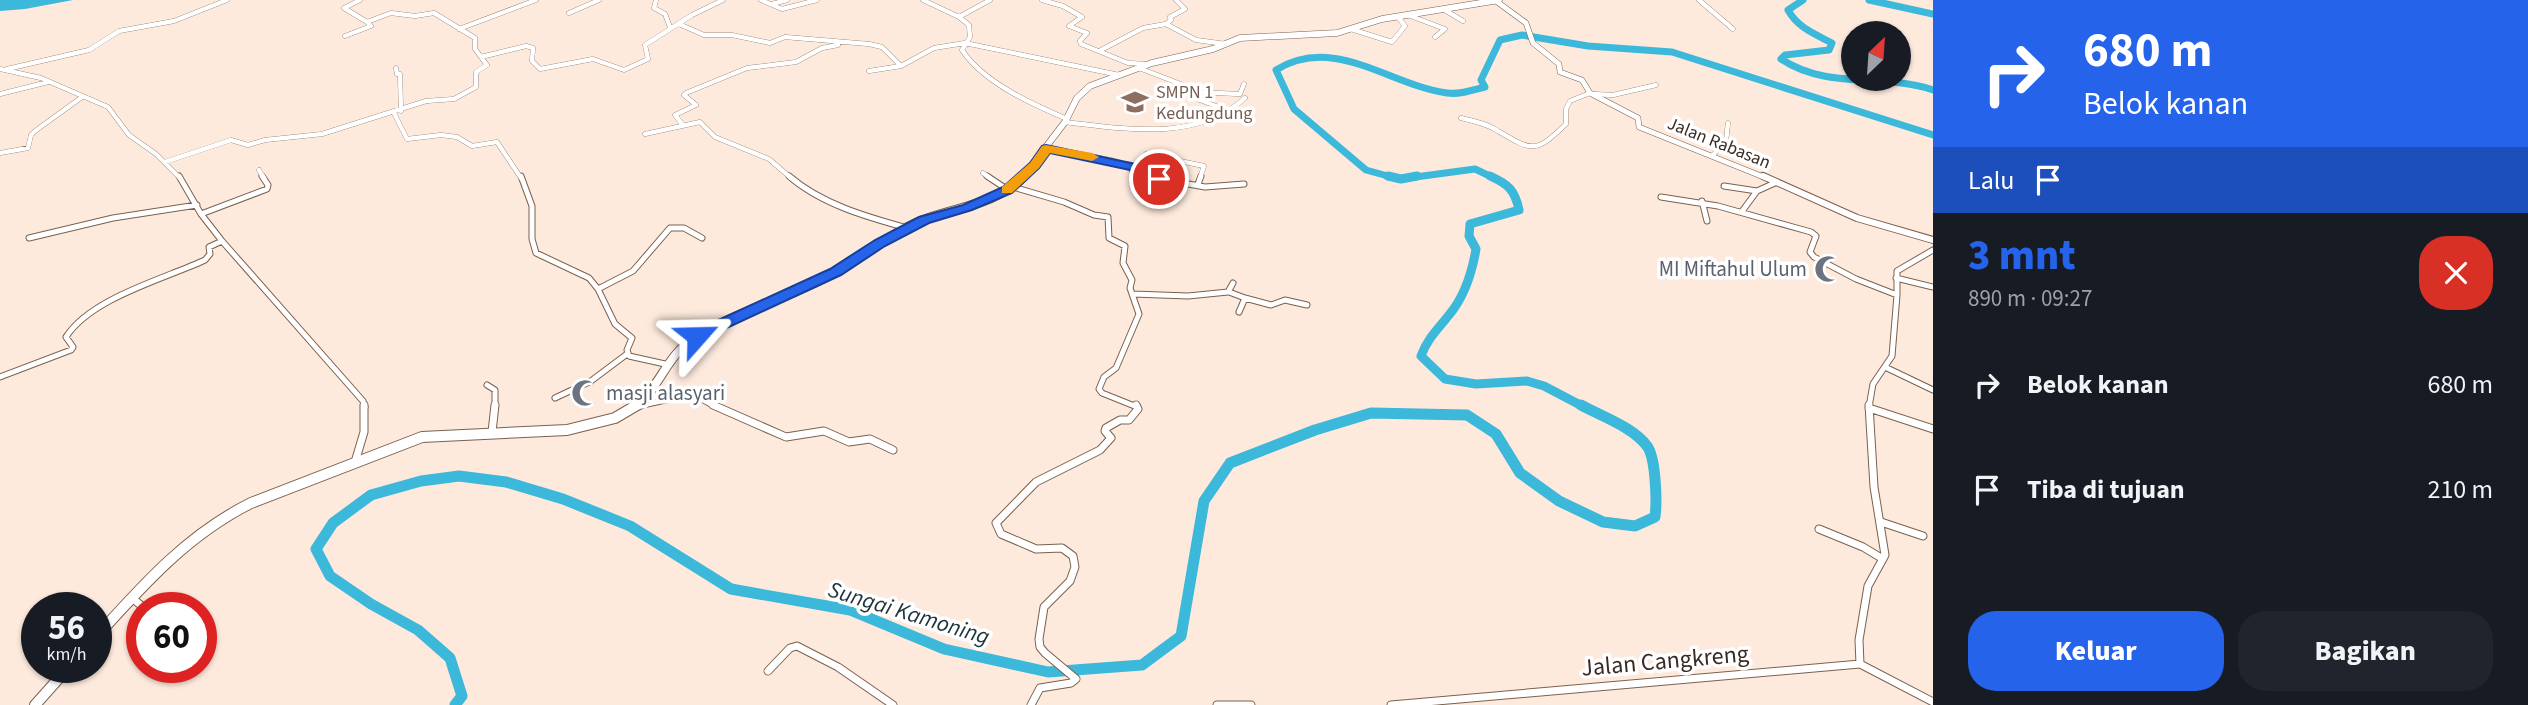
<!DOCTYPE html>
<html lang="id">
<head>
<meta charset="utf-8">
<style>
	:root { --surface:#171b24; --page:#20242c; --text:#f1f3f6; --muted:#9ea1a6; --accent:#2563eb }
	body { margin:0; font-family:"Source Sans 3",sans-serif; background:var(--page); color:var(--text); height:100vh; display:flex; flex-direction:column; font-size:26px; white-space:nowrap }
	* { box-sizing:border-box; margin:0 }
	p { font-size:23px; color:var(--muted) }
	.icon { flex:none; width:38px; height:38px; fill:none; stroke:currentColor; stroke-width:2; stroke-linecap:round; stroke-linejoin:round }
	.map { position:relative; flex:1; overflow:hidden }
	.side { display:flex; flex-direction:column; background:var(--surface); width:595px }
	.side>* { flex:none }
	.banner { background:#2563eb; color:#fff; overflow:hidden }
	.needle { width:46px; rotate:25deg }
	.buttons { position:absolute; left:1841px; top:21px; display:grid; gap:14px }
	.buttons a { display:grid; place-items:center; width:70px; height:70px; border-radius:50%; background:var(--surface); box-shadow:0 2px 5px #0004; font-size:35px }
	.speed { position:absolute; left:21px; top:592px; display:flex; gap:14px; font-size:35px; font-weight:700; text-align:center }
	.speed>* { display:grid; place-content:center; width:91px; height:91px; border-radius:50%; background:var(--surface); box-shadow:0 2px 5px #0004; line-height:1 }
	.speed small { font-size:18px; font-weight:400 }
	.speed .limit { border:10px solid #d22; background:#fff; color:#111 }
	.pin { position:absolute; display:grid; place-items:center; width:60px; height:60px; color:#fff; margin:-30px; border:4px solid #fff; border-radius:50%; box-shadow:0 2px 7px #0007 }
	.me { position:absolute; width:77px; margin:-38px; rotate:65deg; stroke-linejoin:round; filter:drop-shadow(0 0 5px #0008) }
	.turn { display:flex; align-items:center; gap:24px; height:147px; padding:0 35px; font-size:32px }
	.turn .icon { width:91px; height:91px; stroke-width:2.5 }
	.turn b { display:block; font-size:49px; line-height:60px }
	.then { display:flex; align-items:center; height:66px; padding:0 35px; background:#0003; gap:14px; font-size:26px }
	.round { display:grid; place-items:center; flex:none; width:74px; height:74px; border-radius:28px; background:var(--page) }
	.summary { display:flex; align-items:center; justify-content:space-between; height:119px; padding:0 35px }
	h1 { font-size:42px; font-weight:800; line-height:52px; color:var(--accent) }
	.primary-button { display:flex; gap:14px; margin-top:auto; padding:14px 35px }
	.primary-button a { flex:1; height:80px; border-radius:28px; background:var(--accent); color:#fff; font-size:28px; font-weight:800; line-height:80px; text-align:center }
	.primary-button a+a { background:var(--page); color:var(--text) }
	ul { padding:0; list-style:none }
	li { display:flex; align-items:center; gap:21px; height:105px; padding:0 35px }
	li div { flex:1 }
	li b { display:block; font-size:26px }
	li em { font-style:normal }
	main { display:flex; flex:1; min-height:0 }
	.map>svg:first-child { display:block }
	.water { fill:#3cb8da }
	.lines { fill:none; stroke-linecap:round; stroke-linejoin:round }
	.river-far2 { stroke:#3cb8da; stroke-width:7 }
	.river-far1 { stroke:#3cb8da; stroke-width:9 }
	.river { stroke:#3cb8da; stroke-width:11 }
	.minor-far2-casing { stroke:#7b604d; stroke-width:5 }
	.minor-far1-casing { stroke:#7b604d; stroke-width:7 }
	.minor-casing { stroke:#7b604d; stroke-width:9 }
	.tertiary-far1-casing { stroke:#7b604d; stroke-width:6 }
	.tertiary-casing { stroke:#7b604d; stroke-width:8 }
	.primary-far2-casing { stroke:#7b604d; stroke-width:7 }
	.primary-far1-casing { stroke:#7b604d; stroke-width:10 }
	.primary-casing { stroke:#7b604d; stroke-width:12 }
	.minor-far2 { stroke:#fff; stroke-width:4.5 }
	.minor-far1 { stroke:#fff; stroke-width:5 }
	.minor { stroke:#fff; stroke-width:7 }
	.tertiary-far1 { stroke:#fff; stroke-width:5 }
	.tertiary { stroke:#fff; stroke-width:6 }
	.primary-far2 { stroke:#fff; stroke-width:6 }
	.primary-far1 { stroke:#fff; stroke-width:8 }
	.primary { stroke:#fff; stroke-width:10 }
	.route { fill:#2563eb; stroke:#184099; stroke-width:2 }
	.slow { fill:#f59e0b }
	.labels { text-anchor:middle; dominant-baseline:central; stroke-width:7; stroke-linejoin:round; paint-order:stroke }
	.far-education-label { font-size:18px; fill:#785e54; stroke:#fff; text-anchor:start }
	.far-street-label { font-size:18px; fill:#372b23; stroke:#fff }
	.worship-label { font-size:21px; fill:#5b616d; stroke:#fff; text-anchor:end }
	.water-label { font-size:23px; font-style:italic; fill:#1e333a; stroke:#fff }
	.near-street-label { font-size:24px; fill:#372b23; stroke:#fff }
</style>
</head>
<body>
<main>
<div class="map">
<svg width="1933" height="705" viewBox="0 0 1933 705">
	<rect width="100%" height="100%" fill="#feeadd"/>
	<!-- water -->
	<path class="water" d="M0 0H73L25 9 0 11Z"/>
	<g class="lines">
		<!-- river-far2 -->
		<path class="river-far2" d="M1803 0 1788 10C1798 28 1815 34 1832 43L1829 50 1785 55 1781 59C1828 90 1882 73 1933 90
			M1869 0 1933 14
			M1395 178 1366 170 1294 109 1276 70C1334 34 1389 85 1447 93 1460 95 1473 90 1485 87L1481 80 1500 40 1522 35 1588 46 1672 52 1933 135
			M1408 178 1475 169 1494 178"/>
		<!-- river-far1 -->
		<path class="river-far1" d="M1388 176 1401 179 1417 176
			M1490 176C1508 184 1515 190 1519 210L1470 224 1469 236 1476 249C1472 273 1465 296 1449 315 1438 329 1427 339 1421 356L1445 379 1476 384 1527 381 1544 386 1584 407"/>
		<!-- river -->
		<path class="river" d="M455 705 462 696 450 658 418 630 371 604 330 576 316 549 333 523 371 495 421 481 459 476 506 482 563 499 630 526 731 589 850 610 944 649 1048 672 1142 665 1181 636 1204 501 1230 463 1315 430 1371 413 1467 415 1496 434 1520 473 1559 501 1603 522 1635 526 1655 517C1657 502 1656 458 1647 446 1633 427 1601 416 1581 405"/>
		<defs>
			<path id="minor-far2" d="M656 0 654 8 665 14 670 27
				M761 0 782 9 817 0
				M923 0 959 17 969 25 970 37 962 50C984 83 1032 104 1067 119
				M1042 0 1063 6 1082 17 1069 26 1087 33 1080 41 1081 44 1128 63 1147 64
				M1176 0 1185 9 1170 17 1171 20 1166 24 1196 40 1226 44
				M1699 0 1733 29
				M772 4 787 0
				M1443 9 1463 21
				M569 13 599 0
				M1408 15 1445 29 1435 37
				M959 17 990 0
				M679 24 704 35H732L770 43 785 37 869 44 882 47 901 66
				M459 29 536 0
				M1351 29 1392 42 1405 26 1398 17
				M345 36 371 26 367 22
				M965 43 1119 75
				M1101 50 1143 28 1166 24
				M481 57 526 46 533 48 532 61 540 69 593 59 624 70 648 59 645 45 692 15 723 0
				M396 68 397 74H400L401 111
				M1139 68 1191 88 1192 97 1232 112
				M0 69 41 78 108 107 129 135 156 154 180 178
				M7 69 89 50 119 31 174 21 227 0
				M869 71 901 66 934 48 965 43
				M1192 92 1240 94 1244 84
				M0 94 48 82
				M1593 94 1613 95 1656 85
				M394 113 407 139 441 135 457 137 472 146 497 142 521 178
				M1461 118C1474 121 1487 124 1498 131 1533 152 1536 153 1566 124V109L1570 101 1590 93
				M1065 122C1125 129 1197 142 1245 98
				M682 124 675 115 696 105 684 95 686 93 747 68 796 62 822 48 838 45
				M645 134 700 122 715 137 769 159 791 178
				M1047 148 1111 160 1136 168 1137 174 1152 178
				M0 153 28 148 31 135 35 131 82 97
				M1713 155 1726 141 1728 123
				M165 162 231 140 248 145 265 140 322 134 426 101 454 99 476 87V72L487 65 475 49V38L434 13 415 16 391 13 367 22 344 8 360 0
				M1137 169 1146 154 1204 166 1200 178
				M259 170 264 178
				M983 173 990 178"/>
			<path id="minor-far1" d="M179 176 201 214 222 241 363 401 365 407
				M521 176 532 206V239L536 253 589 278 598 289 615 324 632 338 627 350 629 356 665 364
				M789 176C821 204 867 217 907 228
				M987 176 1008 190
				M1144 176 1205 187 1244 184
				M1198 184 1201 176
				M1724 186 1757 191
				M1013 187 1064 202 1094 215 1108 217 1109 238 1125 246 1123 263 1132 280 1130 288 1139 314 1116 368 1104 377 1099 389 1102 393 1137 407
				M1661 197 1718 206 1811 232 1816 236 1810 252 1814 257 1856 279 1897 295 1892 356 1873 384 1869 407
				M1702 201 1707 221
				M1743 210 1757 191 1777 182
				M201 214 267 189 268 185 262 176
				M29 238 113 218 197 205
				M1896 278 1933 287
				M598 289 633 271 670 228H684L702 238
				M1229 292 1245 298 1239 312
				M1133 294 1188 296 1228 292 1233 283
				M1897 295V271L1933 250
				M1245 298 1271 305 1285 300 1307 305
				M1887 368 1933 390
				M0 377 71 350 73 347 66 337C91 298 164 279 205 260L210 254 209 247 222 241
				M487 385 495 390V407
				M555 398 591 381 627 354
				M638 406 693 394 716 407"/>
			<path id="minor" d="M713 405 786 437 824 431 849 442 870 439 893 450
				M638 406 641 405
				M1869 408 1933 429
				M492 432 495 405
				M355 462 364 432V405
				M1881 522 1923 536
				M1819 529 1863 547 1883 559
				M132 598 143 607
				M1860 664 1859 640 1868 586 1885 555 1874 487 1869 405
				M768 671 790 648 797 646 838 667 893 705
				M1031 705 1040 688 1071 683 1076 679 1045 653 1040 647 1039 639 1044 607 1070 581 1075 567 1073 556 1062 548 1036 549 1001 534 996 523 1036 482 1100 450 1111 438 1105 431 1106 428 1120 420H1129L1138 409 1136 405
				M1217 705H1251
				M1391 705 1860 664 1933 702"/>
			<path id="tertiary-far1" d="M1496 1 1526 23 1533 43 1559 64 1560 72 1582 80 1590 93 1638 118 1639 127 1766 178"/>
			<path id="tertiary" d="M1763 176 1857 218 1933 240"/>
			<path id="primary-far2" d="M1022 178 1065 122 1077 98 1090 86 1152 63 1213 49 1240 38 1337 33 1382 19 1499 0"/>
			<path id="primary-far1" d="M634 407C663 385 664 357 696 337 740 310 792 297 836 272 866 255 891 233 923 220 958 207 997 204 1024 176"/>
			<path id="primary" d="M96 637C143 585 187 535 251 503L422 437 567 430 615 418 637 405
				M35 705 69 667"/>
		</defs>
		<!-- minor-far2 casing -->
		<use href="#minor-far2" class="minor-far2-casing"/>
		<!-- minor-far1 casing -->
		<use href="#minor-far1" class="minor-far1-casing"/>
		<!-- minor casing -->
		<use href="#minor" class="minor-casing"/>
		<!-- tertiary-far1 casing -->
		<use href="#tertiary-far1" class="tertiary-far1-casing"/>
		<!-- tertiary casing -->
		<use href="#tertiary" class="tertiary-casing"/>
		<!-- primary-far2 casing -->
		<use href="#primary-far2" class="primary-far2-casing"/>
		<!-- primary-far1 casing -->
		<use href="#primary-far1" class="primary-far1-casing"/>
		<!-- primary casing -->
		<use href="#primary" class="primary-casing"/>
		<!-- minor-far2 -->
		<use href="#minor-far2" class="minor-far2"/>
		<!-- minor-far1 -->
		<use href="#minor-far1" class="minor-far1"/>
		<!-- minor -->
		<use href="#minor" class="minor"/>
		<!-- tertiary-far1 -->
		<use href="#tertiary-far1" class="tertiary-far1"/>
		<!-- tertiary -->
		<use href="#tertiary" class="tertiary"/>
		<!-- primary-far2 -->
		<use href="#primary-far2" class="primary-far2"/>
		<!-- primary-far1 -->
		<use href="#primary-far1" class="primary-far1"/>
		<!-- primary -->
		<use href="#primary" class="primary"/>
	</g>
	<!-- route -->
	<path class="route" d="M1046 145 1140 165 1143 171 1165 179 1159 183 1132 177 1130 170 1050 153 1039 168 1012 193 972 210 929 223 885 246 841 275 703 339H692L689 336 692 332 830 269 875 240 919 217 963 205 1003 187 1030 163 1042 146Z"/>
	<!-- slow -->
	<path class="slow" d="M1046 145 1092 153 1099 157 1092 161 1050 153 1039 168 1012 193H1002V187L1030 163 1042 146Z"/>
	<!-- icons -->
	<defs>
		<symbol id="school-bare" viewBox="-9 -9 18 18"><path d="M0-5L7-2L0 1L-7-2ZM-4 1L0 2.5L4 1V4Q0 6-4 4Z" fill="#8d6e63" stroke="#fff" stroke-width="2.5" paint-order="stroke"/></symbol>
		<symbol id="mosque-bare" viewBox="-9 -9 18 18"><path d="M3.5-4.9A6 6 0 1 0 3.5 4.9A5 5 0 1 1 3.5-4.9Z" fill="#6b7280" stroke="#fff" stroke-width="2.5" paint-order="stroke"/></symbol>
	</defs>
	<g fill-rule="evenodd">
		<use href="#school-bare" x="1116" y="83" width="38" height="38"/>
		<use href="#mosque-bare" x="1809" y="250" width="38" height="38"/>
		<use href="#mosque-bare" x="566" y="374" width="38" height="38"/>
	</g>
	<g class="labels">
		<!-- far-education labels -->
		<g class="far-education-label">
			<text x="1156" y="92">SMPN 1<tspan x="1156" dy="21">Kedungdung</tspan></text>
		</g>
		<!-- far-street labels -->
		<g class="far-street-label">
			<text transform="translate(1719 143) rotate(22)">Jalan Rabasan</text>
		</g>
		<!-- worship labels -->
		<g class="worship-label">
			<text x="1807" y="269">MI Miftahul Ulum</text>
			<text x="606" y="393" text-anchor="start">masji alasyari</text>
		</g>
		<!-- water labels -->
		<g class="water-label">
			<text transform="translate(909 613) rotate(17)">Sungai Kamoning</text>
		</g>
		<!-- near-street labels -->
		<g class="near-street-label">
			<text transform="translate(1665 661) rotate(-5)">Jalan Cangkreng</text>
		</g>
	</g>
</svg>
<div class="buttons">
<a><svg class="needle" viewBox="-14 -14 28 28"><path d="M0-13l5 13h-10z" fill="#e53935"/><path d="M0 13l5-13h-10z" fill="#9ea1a6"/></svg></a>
</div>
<div class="speed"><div>56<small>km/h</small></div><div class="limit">60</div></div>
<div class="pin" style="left:1159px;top:179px;background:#d93025"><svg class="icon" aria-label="arrive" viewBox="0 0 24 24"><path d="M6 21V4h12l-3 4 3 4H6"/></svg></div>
<svg class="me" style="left:697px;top:336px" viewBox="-20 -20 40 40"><path d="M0-17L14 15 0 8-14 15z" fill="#2563eb" stroke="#fff" stroke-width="4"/></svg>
</div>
<section class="side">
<div class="banner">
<div class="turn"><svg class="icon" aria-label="right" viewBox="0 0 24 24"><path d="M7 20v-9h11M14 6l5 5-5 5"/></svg><div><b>680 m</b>Belok kanan</div></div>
<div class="then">Lalu<svg class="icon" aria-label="arrive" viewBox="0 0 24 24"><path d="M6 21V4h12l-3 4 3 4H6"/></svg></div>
</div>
<div class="summary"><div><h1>3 mnt</h1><p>890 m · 09:27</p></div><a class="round" style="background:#d93025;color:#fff"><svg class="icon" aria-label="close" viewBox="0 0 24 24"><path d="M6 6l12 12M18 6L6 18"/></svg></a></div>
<ul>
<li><svg class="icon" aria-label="right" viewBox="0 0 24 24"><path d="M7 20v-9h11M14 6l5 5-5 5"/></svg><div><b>Belok kanan</b></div><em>680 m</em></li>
<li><svg class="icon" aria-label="arrive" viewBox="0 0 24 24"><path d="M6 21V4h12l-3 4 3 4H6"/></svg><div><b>Tiba di tujuan</b></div><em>210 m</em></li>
</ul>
<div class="primary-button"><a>Keluar</a><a>Bagikan</a></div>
</section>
</main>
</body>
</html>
